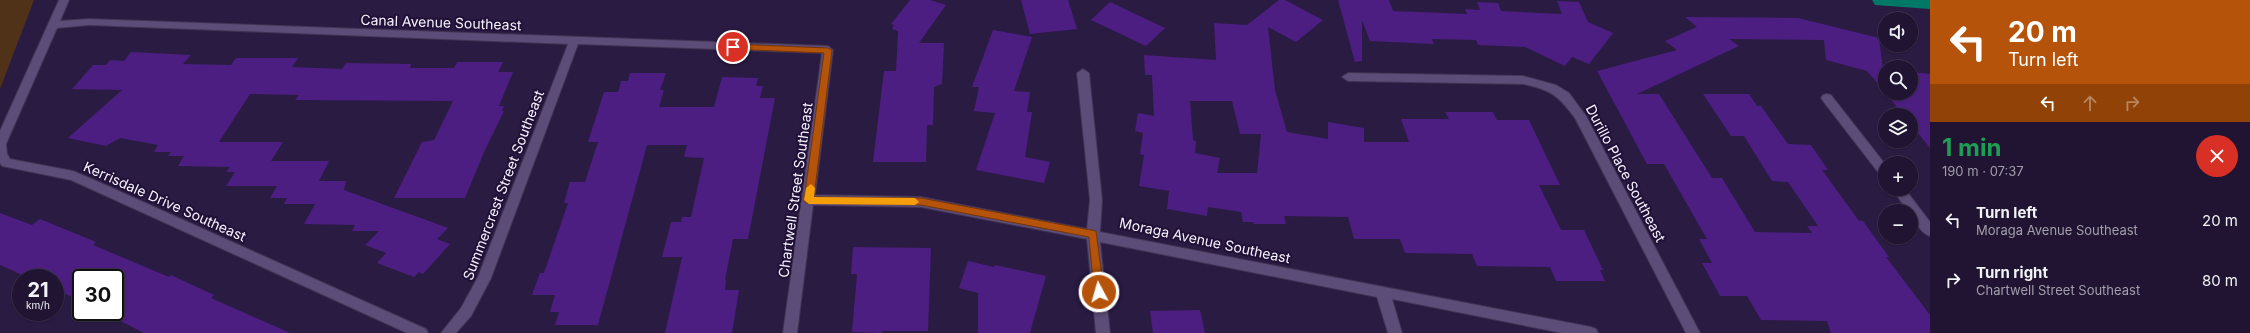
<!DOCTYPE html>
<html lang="en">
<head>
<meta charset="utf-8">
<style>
	:root { --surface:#201432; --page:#281d3a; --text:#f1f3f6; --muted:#a29eac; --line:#3d334d }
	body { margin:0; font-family:Inter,sans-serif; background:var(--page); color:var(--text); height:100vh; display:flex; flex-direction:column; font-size:15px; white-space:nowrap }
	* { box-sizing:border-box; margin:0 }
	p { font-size:13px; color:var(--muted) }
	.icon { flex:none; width:22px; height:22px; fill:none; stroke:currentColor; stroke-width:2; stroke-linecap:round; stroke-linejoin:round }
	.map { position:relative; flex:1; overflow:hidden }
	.side { display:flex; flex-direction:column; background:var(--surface); width:320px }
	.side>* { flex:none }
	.hud { background:#b45309; color:#fff; overflow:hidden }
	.fabs { position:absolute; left:1878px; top:12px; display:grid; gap:8px }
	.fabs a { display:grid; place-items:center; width:40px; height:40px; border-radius:50%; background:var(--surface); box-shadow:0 1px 3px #0004,0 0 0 1px var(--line); font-size:20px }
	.speed { position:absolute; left:12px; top:269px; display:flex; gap:8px; font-size:20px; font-weight:700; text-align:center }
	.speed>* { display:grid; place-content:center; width:52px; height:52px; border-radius:50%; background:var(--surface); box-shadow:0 1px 3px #0004,0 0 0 1px var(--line); line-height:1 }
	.speed small { font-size:10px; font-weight:400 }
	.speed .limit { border:2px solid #111; border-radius:6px; background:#fff; color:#111 }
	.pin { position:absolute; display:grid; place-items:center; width:34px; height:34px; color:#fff; margin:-17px; border:2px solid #fff; border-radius:50%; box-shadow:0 1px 4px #0007 }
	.me { position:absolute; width:44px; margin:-22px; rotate:354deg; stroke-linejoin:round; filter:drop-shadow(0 0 3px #0008) }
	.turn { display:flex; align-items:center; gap:14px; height:84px; padding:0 12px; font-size:18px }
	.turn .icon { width:52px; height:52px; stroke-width:2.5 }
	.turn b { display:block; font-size:28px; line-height:34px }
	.lanes { display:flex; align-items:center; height:38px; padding:0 12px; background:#0003; justify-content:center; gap:20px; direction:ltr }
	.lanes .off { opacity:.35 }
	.round { display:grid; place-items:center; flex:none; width:42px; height:42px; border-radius:21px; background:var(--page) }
	.head { display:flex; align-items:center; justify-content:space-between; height:68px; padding:0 12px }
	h1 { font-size:24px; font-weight:700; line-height:30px; color:#1e9e55 }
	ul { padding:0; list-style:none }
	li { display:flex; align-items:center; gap:12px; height:60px; padding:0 12px }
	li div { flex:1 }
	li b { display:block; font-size:15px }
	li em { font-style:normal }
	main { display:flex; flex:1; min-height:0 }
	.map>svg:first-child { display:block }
	.green { fill:#503218 }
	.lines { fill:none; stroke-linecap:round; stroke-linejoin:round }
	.canal { fill:#007868; fill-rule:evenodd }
	.building { fill:#4c1e81; fill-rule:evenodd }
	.minor-casing { stroke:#413353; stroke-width:2 }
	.minor { fill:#5b4c78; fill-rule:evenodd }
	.route { fill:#b45309; stroke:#753606 }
	.slow { fill:#f59e0b }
	.labels { text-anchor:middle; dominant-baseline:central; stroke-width:4; stroke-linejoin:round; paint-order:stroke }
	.street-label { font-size:14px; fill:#f6f3fe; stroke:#211138 }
</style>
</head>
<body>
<main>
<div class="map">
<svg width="1930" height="333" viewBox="0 0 1930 333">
	<rect width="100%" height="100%" fill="#2a1b43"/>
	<!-- green -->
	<path class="green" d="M0 0H34L0 89Z"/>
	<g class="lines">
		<!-- canal -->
		<path class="canal" d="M1872 0H1930V9L1875 5Z"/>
	</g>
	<!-- building -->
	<path class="building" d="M910 0H930L946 5 919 43H944L942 84 934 87 933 125H927L926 162H873L884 71H896L898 31 892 29 894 25 891 24Z
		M1021 0H1068L1077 29 1030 34Z
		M1279 0H1285L1323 20 1296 42 1268 27 1275 90 1287 132 1328 139V122L1364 128V142H1409L1401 119H1449L1445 112H1493L1497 120H1529L1560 185H1539L1561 230H1584L1603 270H1600L1605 281H1556L1550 267 1477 266 1472 254 1405 253 1400 239H1354L1348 217 1284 216 1286 224H1254L1253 222H1243L1241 212 1208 207 1207 216 1167 209 1169 191 1139 186 1144 155 1140 154 1143 133 1135 131 1138 113 1154 116 1152 75H1145L1144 55 1216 60 1214 23 1247 25ZM1190 101H1232L1240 134H1261L1257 173H1217L1220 158 1195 153 1196 141 1193 140Z
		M1338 0H1389L1393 11 1467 14 1465 9 1480 10 1477 2 1498 3 1501 11 1562 14 1557 1 1579 2 1588 22 1613 33 1589 64 1572 57 1565 66 1525 47 1478 45 1476 40 1432 39 1434 44 1370 41 1362 20V61L1355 62Z
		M1110 2 1165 28 1146 46 1091 20Z
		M1685 17 1798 18 1879 38 1883 70H1885V92L1867 71 1826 60 1824 40 1729 39 1739 46 1637 94H1659L1712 178H1722L1755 232 1812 233 1807 226H1818L1788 182 1772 181 1744 136H1731L1703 94H1749L1757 106H1761L1788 144 1811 145 1828 170H1822L1859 221H1863L1889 257H1886L1930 315V333H1831L1827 321 1761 320 1747 296H1720L1702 263H1712L1699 239H1707L1664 164H1647L1597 71 1677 50 1665 41 1697 27Z
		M993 30 1032 37 1014 91 1030 92 1027 112H1032L1025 157 1050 162 1044 183 976 170 995 113 974 111 979 87H972Z
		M131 52 191 55 183 64 231 65 236 58H298L292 67 342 69 346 63 411 64 410 68H454L457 62H503L498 72H513L499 106H504L502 111H504L485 150 465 198H394L422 142 434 140 453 101 295 100 299 95 250 94 219 142H283L271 161H329L319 181H346L344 190 448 228 437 239 450 244 423 274 419 272 414 277 377 263 386 253 365 245 379 231H352L355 225 304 224 315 204H284L287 198H270L277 186H226L235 172H226L230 167 178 166 184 156H168L171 152H154L158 145 120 138 106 146 68 138 122 90 72 89 93 65H106L110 60 124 61Z
		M1911 72 1930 74V148L1911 124V115H1903L1886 93H1911Z
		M630 73H666L660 90H664L659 107H714L722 77 758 78 756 86H763L760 98H775L748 239H733L725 280H726L725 290H739L732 333H665L682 257H662L671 222H681L682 217H691L704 158 684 157 687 145H647L598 325H555L559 312H550L555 295H532L540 273H544L568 203H564L570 182H585L598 142H588L604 92H618L621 81H628Z
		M0 213 32 225 40 219 96 242 93 245 169 277 171 275 214 295 211 298 290 333H144L103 312H115V278H81V301L55 289V278H29L0 265Z
		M853 247 931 248 928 331H882V333L852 332 857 274H851Z
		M968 261 994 267 995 265 1046 276 1030 333H978V293L959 288Z
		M1200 310 1205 333H1153L1150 311Z"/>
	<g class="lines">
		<defs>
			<path id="minor" d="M59 0H69L60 21 89 19 828 46 833 50 815 195 921 197 1087 229 1090 200 1077 73 1083 69 1089 73 1102 200 1100 232 1591 327 1596 329 1598 333H1562L1392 299 1402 333H1388L1377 297 1100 242 1110 333H1096L1087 239 921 207 813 205 797 333H783L822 53 578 44 491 278 471 316 456 333H441L461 308 478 277 568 44 89 25 57 28 6 144 7 154 10 159 73 171 101 183 426 329 428 333H407L71 180 2 166 0 163V131Z
				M1348 73 1523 76 1556 85 1569 93 1586 116 1700 333H1686L1575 118C1558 95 1551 90 1523 84L1348 81 1342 77Z
				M1827 94 1831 95 1885 164V178L1881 176 1823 101 1821 98 1823 95Z
				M1892 189H1905L1930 222V236C1922 234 1911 219 1911 211H1908Z"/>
		</defs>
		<!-- minor casing -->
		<use href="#minor" class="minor-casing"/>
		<!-- minor -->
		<use href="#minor" class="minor"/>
	</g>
	<!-- route -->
	<path class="route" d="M733 44 828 48 832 50 814 197 921 198 1096 231 1104 292 1103 295H1096L1094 292 1089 237 921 205 806 203 804 200 824 53 730 49 729 47Z"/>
	<!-- slow -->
	<path class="slow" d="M811 184 815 188 814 197 915 198 919 202 915 205 809 204 804 200 806 188Z"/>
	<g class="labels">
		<!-- street labels -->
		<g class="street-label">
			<text transform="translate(441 22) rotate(2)">Canal Avenue Southeast</text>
			<text transform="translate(1626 173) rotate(62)">Durillo Place Southeast</text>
			<text transform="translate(503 185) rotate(-69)">Summercrest Street Southeast</text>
			<text transform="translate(795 190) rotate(-82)">Chartwell Street Southeast</text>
			<text transform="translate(165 201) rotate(24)">Kerrisdale Drive Southeast</text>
			<text transform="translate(1205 240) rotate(12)">Moraga Avenue Southeast</text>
		</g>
	</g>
</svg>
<div class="fabs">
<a><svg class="icon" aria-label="sound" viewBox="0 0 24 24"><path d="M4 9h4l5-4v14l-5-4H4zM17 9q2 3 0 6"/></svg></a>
<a><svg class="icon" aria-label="search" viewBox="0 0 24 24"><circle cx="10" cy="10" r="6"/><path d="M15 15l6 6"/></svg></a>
<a><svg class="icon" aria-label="layers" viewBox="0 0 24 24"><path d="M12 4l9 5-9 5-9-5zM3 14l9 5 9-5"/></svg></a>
<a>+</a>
<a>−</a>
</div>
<div class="speed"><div>21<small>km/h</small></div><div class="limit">30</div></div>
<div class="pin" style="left:733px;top:47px;background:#d93025"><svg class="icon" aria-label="arrive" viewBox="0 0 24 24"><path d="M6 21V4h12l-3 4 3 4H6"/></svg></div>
<svg class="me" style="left:1099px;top:292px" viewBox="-20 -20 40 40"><circle r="17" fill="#b45309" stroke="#fff" stroke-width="3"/><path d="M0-11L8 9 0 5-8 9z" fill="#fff"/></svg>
</div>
<section class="side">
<div class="hud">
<div class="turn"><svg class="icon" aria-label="left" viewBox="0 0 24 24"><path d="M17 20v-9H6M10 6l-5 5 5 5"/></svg><div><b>20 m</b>Turn left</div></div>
<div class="lanes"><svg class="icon" aria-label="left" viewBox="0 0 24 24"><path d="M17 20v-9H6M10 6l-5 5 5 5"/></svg><svg class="icon off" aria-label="ahead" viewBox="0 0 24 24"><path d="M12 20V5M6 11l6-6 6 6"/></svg><svg class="icon off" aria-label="right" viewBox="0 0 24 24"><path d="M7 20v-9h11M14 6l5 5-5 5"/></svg></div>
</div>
<div class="head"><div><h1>1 min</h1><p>190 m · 07:37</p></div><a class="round" style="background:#d93025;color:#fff"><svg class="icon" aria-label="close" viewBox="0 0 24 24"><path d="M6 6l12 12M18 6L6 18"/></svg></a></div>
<ul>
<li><svg class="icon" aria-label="left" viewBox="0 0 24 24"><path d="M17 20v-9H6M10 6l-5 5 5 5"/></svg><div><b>Turn left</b><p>Moraga Avenue Southeast</p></div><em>20 m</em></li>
<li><svg class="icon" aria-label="right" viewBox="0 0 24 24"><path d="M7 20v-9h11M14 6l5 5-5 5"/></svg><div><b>Turn right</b><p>Chartwell Street Southeast</p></div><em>80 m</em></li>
</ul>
</section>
</main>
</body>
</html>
